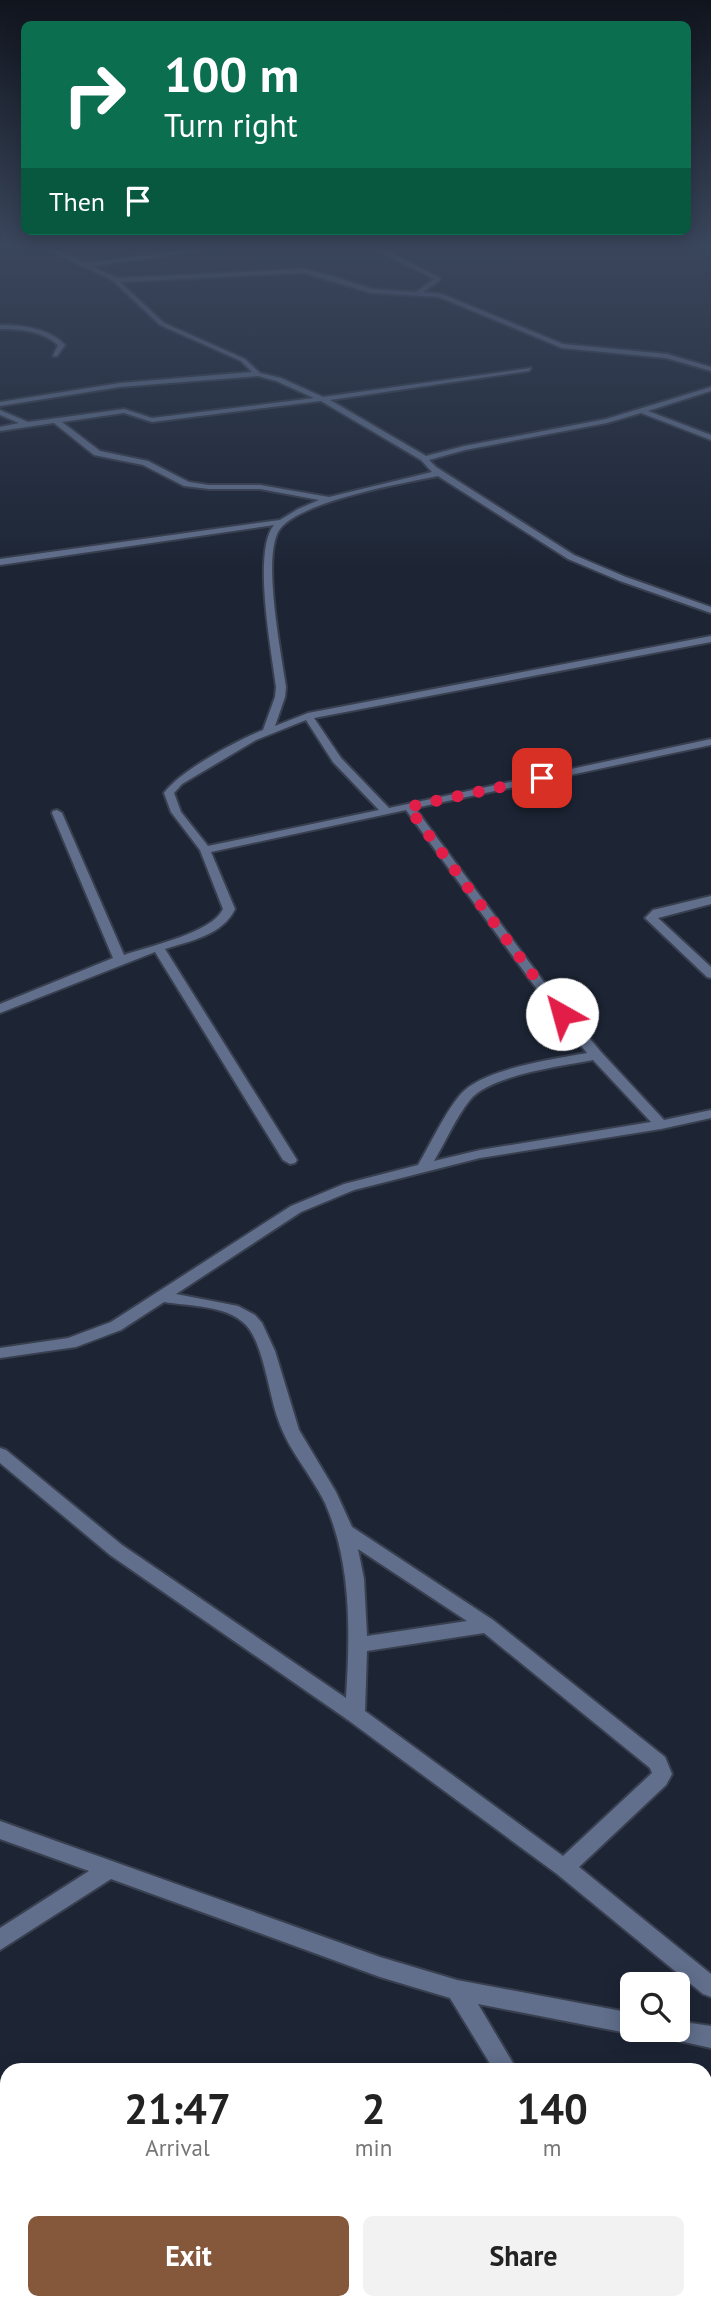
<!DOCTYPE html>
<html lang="en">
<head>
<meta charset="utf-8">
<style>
	:root { --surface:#fff; --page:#f2f2f2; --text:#222; --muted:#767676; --accent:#85583c }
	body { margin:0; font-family:"PT Sans",sans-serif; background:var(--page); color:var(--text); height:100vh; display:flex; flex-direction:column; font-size:26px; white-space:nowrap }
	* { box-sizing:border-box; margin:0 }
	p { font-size:23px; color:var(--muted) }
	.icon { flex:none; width:38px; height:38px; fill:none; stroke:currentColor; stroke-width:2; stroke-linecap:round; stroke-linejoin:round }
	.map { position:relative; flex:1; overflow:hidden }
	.sheet { position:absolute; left:0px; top:2063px; width:712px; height:247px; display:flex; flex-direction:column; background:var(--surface); border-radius:21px 21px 0 0; box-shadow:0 4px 18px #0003 }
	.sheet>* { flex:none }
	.hud { position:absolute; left:21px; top:21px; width:670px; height:214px; border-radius:10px; box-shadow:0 4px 18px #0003; background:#0b6e4f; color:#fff; overflow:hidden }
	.controls { position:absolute; left:620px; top:1972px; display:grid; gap:14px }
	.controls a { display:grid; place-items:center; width:70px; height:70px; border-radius:10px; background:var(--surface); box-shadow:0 4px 18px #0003; font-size:35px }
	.pin { position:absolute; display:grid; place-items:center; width:60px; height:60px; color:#fff; margin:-30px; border-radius:14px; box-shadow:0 4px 10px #0006 }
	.me { position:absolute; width:77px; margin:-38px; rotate:322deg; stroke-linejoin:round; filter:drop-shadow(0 0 5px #0008) }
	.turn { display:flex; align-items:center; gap:24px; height:147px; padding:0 28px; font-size:32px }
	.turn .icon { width:91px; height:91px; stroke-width:2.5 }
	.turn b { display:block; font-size:49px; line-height:60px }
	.then { display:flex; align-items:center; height:66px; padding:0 28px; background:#0003; gap:14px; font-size:26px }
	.eta { display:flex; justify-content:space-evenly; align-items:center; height:119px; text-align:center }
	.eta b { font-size:42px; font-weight:800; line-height:49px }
	.action { display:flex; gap:14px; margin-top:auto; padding:14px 28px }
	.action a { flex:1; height:80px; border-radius:10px; background:var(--accent); color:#fff; font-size:28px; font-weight:800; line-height:80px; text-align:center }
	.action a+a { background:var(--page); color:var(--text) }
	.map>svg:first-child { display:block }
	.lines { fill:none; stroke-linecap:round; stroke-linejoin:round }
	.street-casing { stroke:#383f4f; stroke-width:4 }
	.street { fill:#616f8c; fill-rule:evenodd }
	.route { stroke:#e11d48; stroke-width:12; stroke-dasharray:0 21.6 }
</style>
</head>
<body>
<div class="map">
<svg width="711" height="2309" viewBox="0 0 711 2309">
	<rect width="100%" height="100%" fill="#1d2535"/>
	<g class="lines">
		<defs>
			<path id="street" d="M42 247H50L85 263 215 247H233L91 266 118 278 304 269 329 275 372 289 416 292 434 279 371 247H379L440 278V280L423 292 442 294 563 344 667 354 711 367V371L666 358 562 348 439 297 371 293 304 273 120 282 164 323 245 359 260 373 281 378 323 397 531 368 529 371 330 400 426 456 464 446 606 419 711 387V391L648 411 711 435V440L641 413 607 423 465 450 429 460 436 467 574 555 626 577 711 607V613L620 581 568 559 438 476C404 483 294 502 278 532 263 562 281 652 286 687L285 697 275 726 308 713 711 636V642L314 718 341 758 389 808 711 739V745L415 808 555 997 601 1052 664 1120 711 1110V1118L661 1129 480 1158 354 1190 301 1212 176 1294 238 1306 255 1315 262 1323 275 1351 299 1430 336 1492 352 1527 493 1620 665 1757 672 1774 666 1785 579 1867 711 1974V1997L703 1994 557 1874 348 1720 110 1555 0 1463V1448L6 1450 122 1545 346 1698C350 1633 352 1564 325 1503 311 1474 288 1450 278 1419 269 1395 263 1341 245 1324 226 1305 188 1306 164 1302L121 1330 76 1347 0 1358V1348L68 1338 111 1322 291 1206 344 1184 418 1165C431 1143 444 1114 460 1095 481 1069 554 1059 587 1053L547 1003 406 810 211 852 235 909C223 935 190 941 165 949L297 1160 295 1163 290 1164 283 1160 155 952 0 1013V1004L113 958 52 813 53 811 57 810 62 813 124 955C149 946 212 933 223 909L200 850 171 812 164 793C181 770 236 741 263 730L275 697 276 687C272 653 252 551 274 525L0 565V559L280 520 298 509 319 500 260 489H209L184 486 143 465 94 455 54 423 0 431V427L19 423 0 415V410L28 422 124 409 152 418 314 398 276 381 258 376 120 387 0 406V402L120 383 252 372 241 361 160 325 112 280ZM321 401 421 460 432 472 329 497 260 485H209L189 482 148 461 100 451 62 422 124 413 152 422ZM306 720 333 762 379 810 208 846 181 812 174 793 182 784 256 740ZM593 1060 651 1122 480 1150 434 1161C446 1141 456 1117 470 1100 490 1075 562 1066 593 1060ZM358 1549 467 1621 367 1636 364 1579ZM484 1633 650 1768 652 1773 563 1856 365 1711 367 1651Z
				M0 325C23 325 49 328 65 345L57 356H53L58 345C42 331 20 329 0 329Z
				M711 896V904L658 918 711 967V978L707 977 645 918 653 910Z
				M0 1821 380 1957 457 1980 632 2013V2030H640L632 2034 478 2004 517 2070H494L450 1998 380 1977 111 1879 0 1950V1928L89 1871 0 1839Z
				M677 2021 711 2026V2048L662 2037 659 2030H677Z
				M0 2082 7 2085V2113L0 2110Z
				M154 2303H180L182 2309H156Z
				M635 2303H660L662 2309H637Z"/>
		</defs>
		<!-- street casing -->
		<use href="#street" class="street-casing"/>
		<!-- street -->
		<use href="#street" class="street"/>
	</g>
	<!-- sky -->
	<linearGradient id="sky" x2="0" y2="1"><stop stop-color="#10141d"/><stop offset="0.43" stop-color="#3a465c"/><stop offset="1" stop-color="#3a465c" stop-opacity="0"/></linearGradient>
	<rect width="711" height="570" fill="url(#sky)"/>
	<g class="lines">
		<!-- route -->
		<path class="route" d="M542 778 408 807 562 1014"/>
	</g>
</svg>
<div class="controls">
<a><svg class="icon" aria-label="search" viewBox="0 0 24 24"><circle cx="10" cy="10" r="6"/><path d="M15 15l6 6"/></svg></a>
</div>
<div class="pin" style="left:542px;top:778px;background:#d93025"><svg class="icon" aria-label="arrive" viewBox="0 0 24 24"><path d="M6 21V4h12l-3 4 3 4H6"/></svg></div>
<svg class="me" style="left:562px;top:1014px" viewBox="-20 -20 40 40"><circle r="19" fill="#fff"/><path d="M0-13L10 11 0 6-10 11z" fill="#e11d48"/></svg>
<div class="hud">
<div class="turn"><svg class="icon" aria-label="right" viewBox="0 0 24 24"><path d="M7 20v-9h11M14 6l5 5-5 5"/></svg><div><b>100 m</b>Turn right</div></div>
<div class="then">Then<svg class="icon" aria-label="arrive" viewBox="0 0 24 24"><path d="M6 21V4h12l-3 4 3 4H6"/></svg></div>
</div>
<section class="sheet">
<div class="eta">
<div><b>21:47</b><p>Arrival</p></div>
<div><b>2</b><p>min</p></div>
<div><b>140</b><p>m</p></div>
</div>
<div class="action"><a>Exit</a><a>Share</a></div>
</section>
</div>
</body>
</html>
